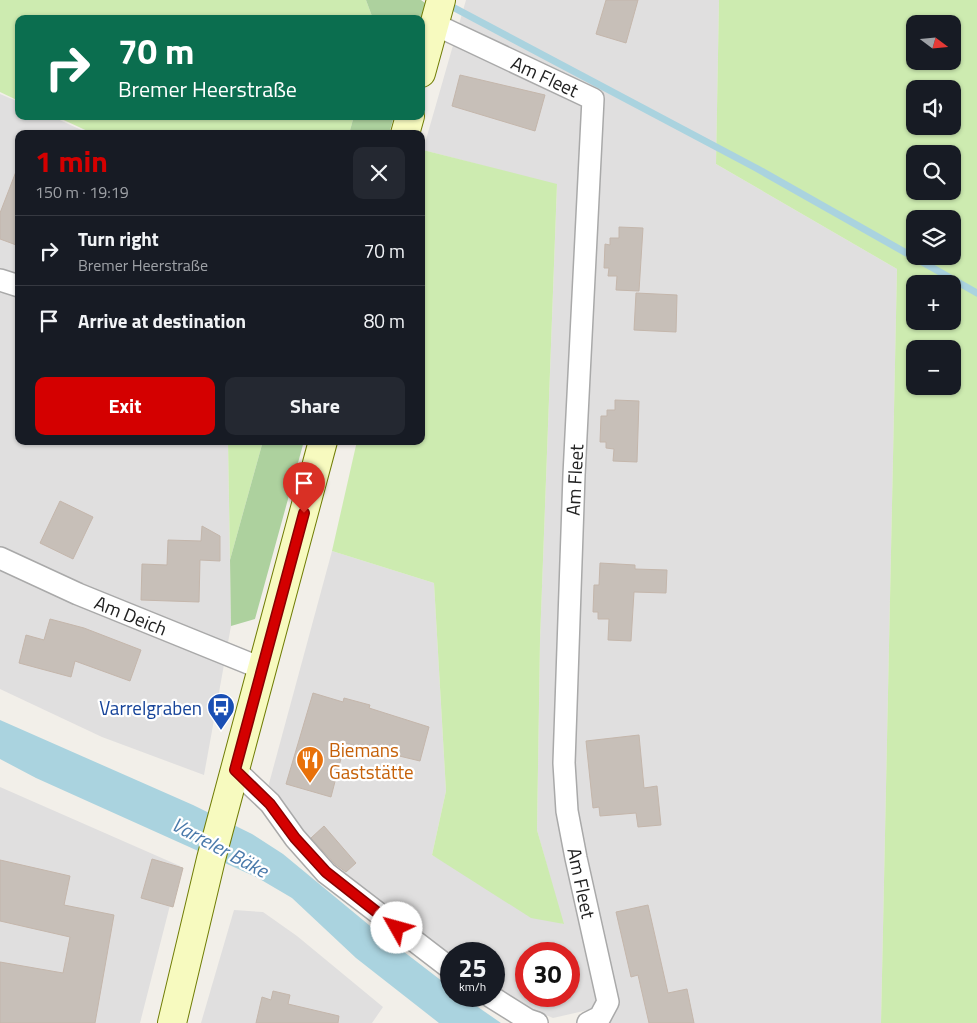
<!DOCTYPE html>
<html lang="en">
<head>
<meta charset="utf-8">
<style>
	:root { --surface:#171b24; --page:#242831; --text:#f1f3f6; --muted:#9ea1a6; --line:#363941; --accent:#d40000 }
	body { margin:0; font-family:"Titillium Web",sans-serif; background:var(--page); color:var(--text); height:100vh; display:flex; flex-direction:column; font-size:19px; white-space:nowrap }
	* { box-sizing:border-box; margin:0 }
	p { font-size:16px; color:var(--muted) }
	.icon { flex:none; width:28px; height:28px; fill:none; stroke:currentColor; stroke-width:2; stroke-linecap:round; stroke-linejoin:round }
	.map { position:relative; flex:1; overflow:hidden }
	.side { position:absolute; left:15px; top:130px; width:410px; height:315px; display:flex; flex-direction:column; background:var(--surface); border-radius:10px; box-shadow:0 1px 4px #0004 }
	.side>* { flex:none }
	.banner { position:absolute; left:15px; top:15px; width:410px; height:105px; border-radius:10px; box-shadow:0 1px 4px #0004; background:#0b6e4f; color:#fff; overflow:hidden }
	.needle { width:32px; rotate:106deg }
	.tools { position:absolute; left:906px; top:15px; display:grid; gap:10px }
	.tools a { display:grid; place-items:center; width:55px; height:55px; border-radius:10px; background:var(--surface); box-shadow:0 1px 4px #0004; font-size:25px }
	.speed { position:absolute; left:440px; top:942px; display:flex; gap:10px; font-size:25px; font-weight:700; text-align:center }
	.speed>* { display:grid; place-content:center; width:65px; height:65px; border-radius:50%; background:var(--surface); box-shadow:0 1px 4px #0004; line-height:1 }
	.speed small { font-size:12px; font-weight:400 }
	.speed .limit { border:8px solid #d22; background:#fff; color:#111 }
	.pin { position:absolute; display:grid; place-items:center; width:42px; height:42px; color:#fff; margin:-51px -21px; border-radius:50% 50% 50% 0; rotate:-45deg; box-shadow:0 0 5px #0007 }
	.pin .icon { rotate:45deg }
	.me { position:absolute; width:55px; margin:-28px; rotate:308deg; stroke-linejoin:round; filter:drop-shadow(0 0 4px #0008) }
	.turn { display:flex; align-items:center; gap:18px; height:105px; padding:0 20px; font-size:22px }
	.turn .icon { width:65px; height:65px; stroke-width:2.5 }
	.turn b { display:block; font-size:35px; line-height:42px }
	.round { display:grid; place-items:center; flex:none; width:52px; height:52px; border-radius:10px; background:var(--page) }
	.head { display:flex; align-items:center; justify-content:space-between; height:85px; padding:0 20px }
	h1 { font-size:30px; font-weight:700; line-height:38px; color:var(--accent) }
	.cta { display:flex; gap:10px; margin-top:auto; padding:10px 20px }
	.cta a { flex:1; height:58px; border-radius:10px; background:var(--accent); color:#fff; font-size:20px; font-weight:700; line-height:58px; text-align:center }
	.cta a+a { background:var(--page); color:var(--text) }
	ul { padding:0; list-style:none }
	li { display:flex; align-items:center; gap:15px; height:70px; padding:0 20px; border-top:1px solid var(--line) }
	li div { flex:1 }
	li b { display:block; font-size:19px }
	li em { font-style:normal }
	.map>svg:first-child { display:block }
	.residential { fill:#e0dfdf; fill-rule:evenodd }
	.grass { fill:#cdebb0; fill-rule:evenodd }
	.forest { fill:#add19e }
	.water { fill:#aad3df }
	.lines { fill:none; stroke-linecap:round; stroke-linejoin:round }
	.stream { stroke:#aad3df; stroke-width:7 }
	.building { fill:#c7bfb8; stroke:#c4b6ab }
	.minor-casing { stroke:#a9a9a9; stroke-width:24 }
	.secondary-casing { stroke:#707d05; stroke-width:30 }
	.minor { stroke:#fff; stroke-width:21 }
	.secondary { stroke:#f7fabf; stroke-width:28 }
	.route-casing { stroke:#8a0000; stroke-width:12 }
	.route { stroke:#d40000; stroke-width:9 }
	.labels { text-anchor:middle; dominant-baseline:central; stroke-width:4.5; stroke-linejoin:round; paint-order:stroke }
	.street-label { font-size:19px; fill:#222; stroke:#fff }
	.transit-label { font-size:19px; fill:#164399; stroke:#fff; text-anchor:end }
	.food-label { font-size:19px; fill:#c56008; stroke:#fff; text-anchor:start }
	.water-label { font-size:20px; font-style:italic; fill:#4a7aab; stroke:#fff }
</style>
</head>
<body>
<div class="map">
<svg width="977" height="1023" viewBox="0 0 977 1023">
	<rect width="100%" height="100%" fill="#f2efe9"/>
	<!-- residential -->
	<path class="residential" d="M466 0H719L716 164 897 269 881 1023H592L588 1010 553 1018 519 1004 494 986V954H451V956L354 889 299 831 267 791 332 551 434 583 446 791 432 855 563 924 537 830 540 641 557 185 423 150ZM526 954H569V996H526Z
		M0 94 19 102V116H51L90 134H19V441H228L231 626 204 775 102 737 0 689Z
		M0 787 180 866 140 1023H0Z
		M234 910 263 912 297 936 383 1007 372 1023H201Z"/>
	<!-- grass -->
	<path class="grass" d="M0 0H366L373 19H19V101L0 92Z
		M719 0H977V1023H881L897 269 716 164ZM915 24H952V61H915ZM915 89H952V126H915ZM915 154H952V191H915ZM915 219H952V256H915ZM915 284H952V321H915ZM915 349H952V386H915Z
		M55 116H354L349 134H94Z
		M423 150 557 184 540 641 537 830 564 924 531 918 432 855 446 791 434 583 332 551 357 441H421V160Z
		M228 441H263L230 560Z"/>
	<!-- forest -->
	<path class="forest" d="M366 0H421L425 3 421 19H373Z
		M354 116H394L389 134H349Z
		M263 441H304L255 619 231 626 230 560Z"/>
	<!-- water -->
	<path class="water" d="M0 720 193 805 252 834 283 854 369 925 451 988V996H462L501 1023H439L356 958 292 898 258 878 36 778 0 759Z"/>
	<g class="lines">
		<!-- stream -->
		<path class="stream" d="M445 3 756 168 977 293"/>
	</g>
	<!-- building -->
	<path class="building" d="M606 0H638L626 43 596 34Z
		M460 75 545 95 535 131 452 106Z
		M17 169H19V246L0 239V213Z
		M619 227 643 228 639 291 616 290 617 276H608L609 268H604L605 244 610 245V238H619Z
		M636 293 677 295 676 332 634 330Z
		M615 400 639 401 637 462 613 461 614 449 606 448V442H600L601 416H607V410H615Z
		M60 501 93 517 73 559 40 543Z
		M202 526 220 536V561L200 560 199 602 141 600 142 564 167 565 168 540 201 541Z
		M600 563 635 565V569L667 570 666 593 634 592 631 641 608 640 609 619H598V612H593L594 585H599Z
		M50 619 84 628 141 650 130 681 75 661 71 677 19 663 26 635 44 640Z
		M313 693 343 702 344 698 370 705 369 708 429 727 420 761 345 743 331 797 286 784Z
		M639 735 644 788 657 786 661 825 638 827 636 813 600 816 599 807 593 808 586 741Z
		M324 826 356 863 346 872 335 864 311 838Z
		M152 859 183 868 173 907 141 898Z
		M0 860 70 876 64 905 114 915 95 1023H0V962L63 973 70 937 0 921Z
		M648 905 668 993 687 989 694 1023H649L638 975 631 977 616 912Z
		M273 991 290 995 288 1004 339 1016 338 1023H256L262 997 271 1000Z"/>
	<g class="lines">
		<defs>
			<path id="minor" d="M434 24 593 99 574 475 564 763 567 811 576 858 608 1002 600 1017 588 1023
				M0 280 19 286
				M0 558 78 594 263 669
				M235 770 270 803 295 838 326 873 451 969
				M490 996 528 1020 537 1023"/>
			<path id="secondary" d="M421 73 441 0
				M405 134 410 116
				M172 1023 211 859 323 441"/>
		</defs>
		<!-- minor casing -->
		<use href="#minor" class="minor-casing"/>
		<!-- secondary casing -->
		<use href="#secondary" class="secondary-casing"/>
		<!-- minor -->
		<use href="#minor" class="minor"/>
		<!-- secondary -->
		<use href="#secondary" class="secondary"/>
	</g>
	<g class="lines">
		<defs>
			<path id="route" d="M304 513 235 770 270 804 295 838 326 872 397 928"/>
		</defs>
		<!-- route casing -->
		<use href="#route" class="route-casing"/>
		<!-- route -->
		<use href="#route" class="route"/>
	</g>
	<!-- icons -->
	<defs>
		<symbol id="bus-pin" viewBox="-11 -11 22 30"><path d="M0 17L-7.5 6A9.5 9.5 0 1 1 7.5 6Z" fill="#1a4fb4" stroke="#fff"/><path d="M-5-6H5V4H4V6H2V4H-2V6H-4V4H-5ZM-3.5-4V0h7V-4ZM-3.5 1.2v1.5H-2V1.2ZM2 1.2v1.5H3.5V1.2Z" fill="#fff"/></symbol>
		<symbol id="restaurant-pin" viewBox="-11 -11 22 30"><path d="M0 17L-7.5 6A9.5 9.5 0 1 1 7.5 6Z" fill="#e8710a" stroke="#fff"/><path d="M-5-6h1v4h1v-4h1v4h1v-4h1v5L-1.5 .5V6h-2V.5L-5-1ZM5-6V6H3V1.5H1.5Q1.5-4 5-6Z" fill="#fff"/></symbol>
	</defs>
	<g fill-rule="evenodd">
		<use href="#bus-pin" x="205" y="691" width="32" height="43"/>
		<use href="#restaurant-pin" x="294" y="744" width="32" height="43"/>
	</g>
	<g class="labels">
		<!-- street labels -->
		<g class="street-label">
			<text transform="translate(545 76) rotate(25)">Am Fleet</text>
			<text transform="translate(574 480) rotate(-87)">Am Fleet</text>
			<text transform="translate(131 615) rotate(22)">Am Deich</text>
			<text transform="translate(582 883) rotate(78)">Am Fleet</text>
		</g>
		<!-- transit labels -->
		<g class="transit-label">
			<text x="202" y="707">Varrelgraben</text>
		</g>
		<!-- food labels -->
		<g class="food-label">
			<text x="329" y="749">Biemans<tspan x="329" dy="22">Gaststätte</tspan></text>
		</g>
		<!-- water labels -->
		<g class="water-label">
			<text transform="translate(220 847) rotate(28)">Varreler Bäke</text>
		</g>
	</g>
</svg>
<div class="tools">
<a><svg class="needle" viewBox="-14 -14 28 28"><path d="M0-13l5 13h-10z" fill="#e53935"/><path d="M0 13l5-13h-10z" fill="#9ea1a6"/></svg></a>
<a><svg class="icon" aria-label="sound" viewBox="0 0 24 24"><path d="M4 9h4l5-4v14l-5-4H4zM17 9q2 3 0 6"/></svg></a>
<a><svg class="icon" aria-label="search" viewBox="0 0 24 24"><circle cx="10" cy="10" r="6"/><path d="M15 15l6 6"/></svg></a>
<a><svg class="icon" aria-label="layers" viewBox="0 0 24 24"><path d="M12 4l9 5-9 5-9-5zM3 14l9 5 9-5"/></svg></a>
<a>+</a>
<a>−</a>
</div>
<div class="speed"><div>25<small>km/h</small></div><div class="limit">30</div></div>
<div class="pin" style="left:304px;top:513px;background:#d93025"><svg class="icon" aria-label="arrive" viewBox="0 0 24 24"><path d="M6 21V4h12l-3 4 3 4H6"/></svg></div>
<svg class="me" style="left:397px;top:928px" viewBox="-20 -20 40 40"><circle r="19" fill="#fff"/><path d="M0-13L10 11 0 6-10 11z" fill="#d40000"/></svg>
<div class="banner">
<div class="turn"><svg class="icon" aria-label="right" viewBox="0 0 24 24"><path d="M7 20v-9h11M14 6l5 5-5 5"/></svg><div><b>70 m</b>Bremer Heerstraße</div></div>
</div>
<section class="side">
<div class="head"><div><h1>1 min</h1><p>150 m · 19:19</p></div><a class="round"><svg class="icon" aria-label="close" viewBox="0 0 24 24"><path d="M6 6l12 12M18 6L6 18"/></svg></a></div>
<ul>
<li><svg class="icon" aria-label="right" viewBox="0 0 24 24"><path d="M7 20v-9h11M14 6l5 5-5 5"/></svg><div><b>Turn right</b><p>Bremer Heerstraße</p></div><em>70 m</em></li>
<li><svg class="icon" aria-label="arrive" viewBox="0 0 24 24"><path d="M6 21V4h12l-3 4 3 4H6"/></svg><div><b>Arrive at destination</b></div><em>80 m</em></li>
</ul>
<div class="cta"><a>Exit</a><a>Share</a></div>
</section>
</div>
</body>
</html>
